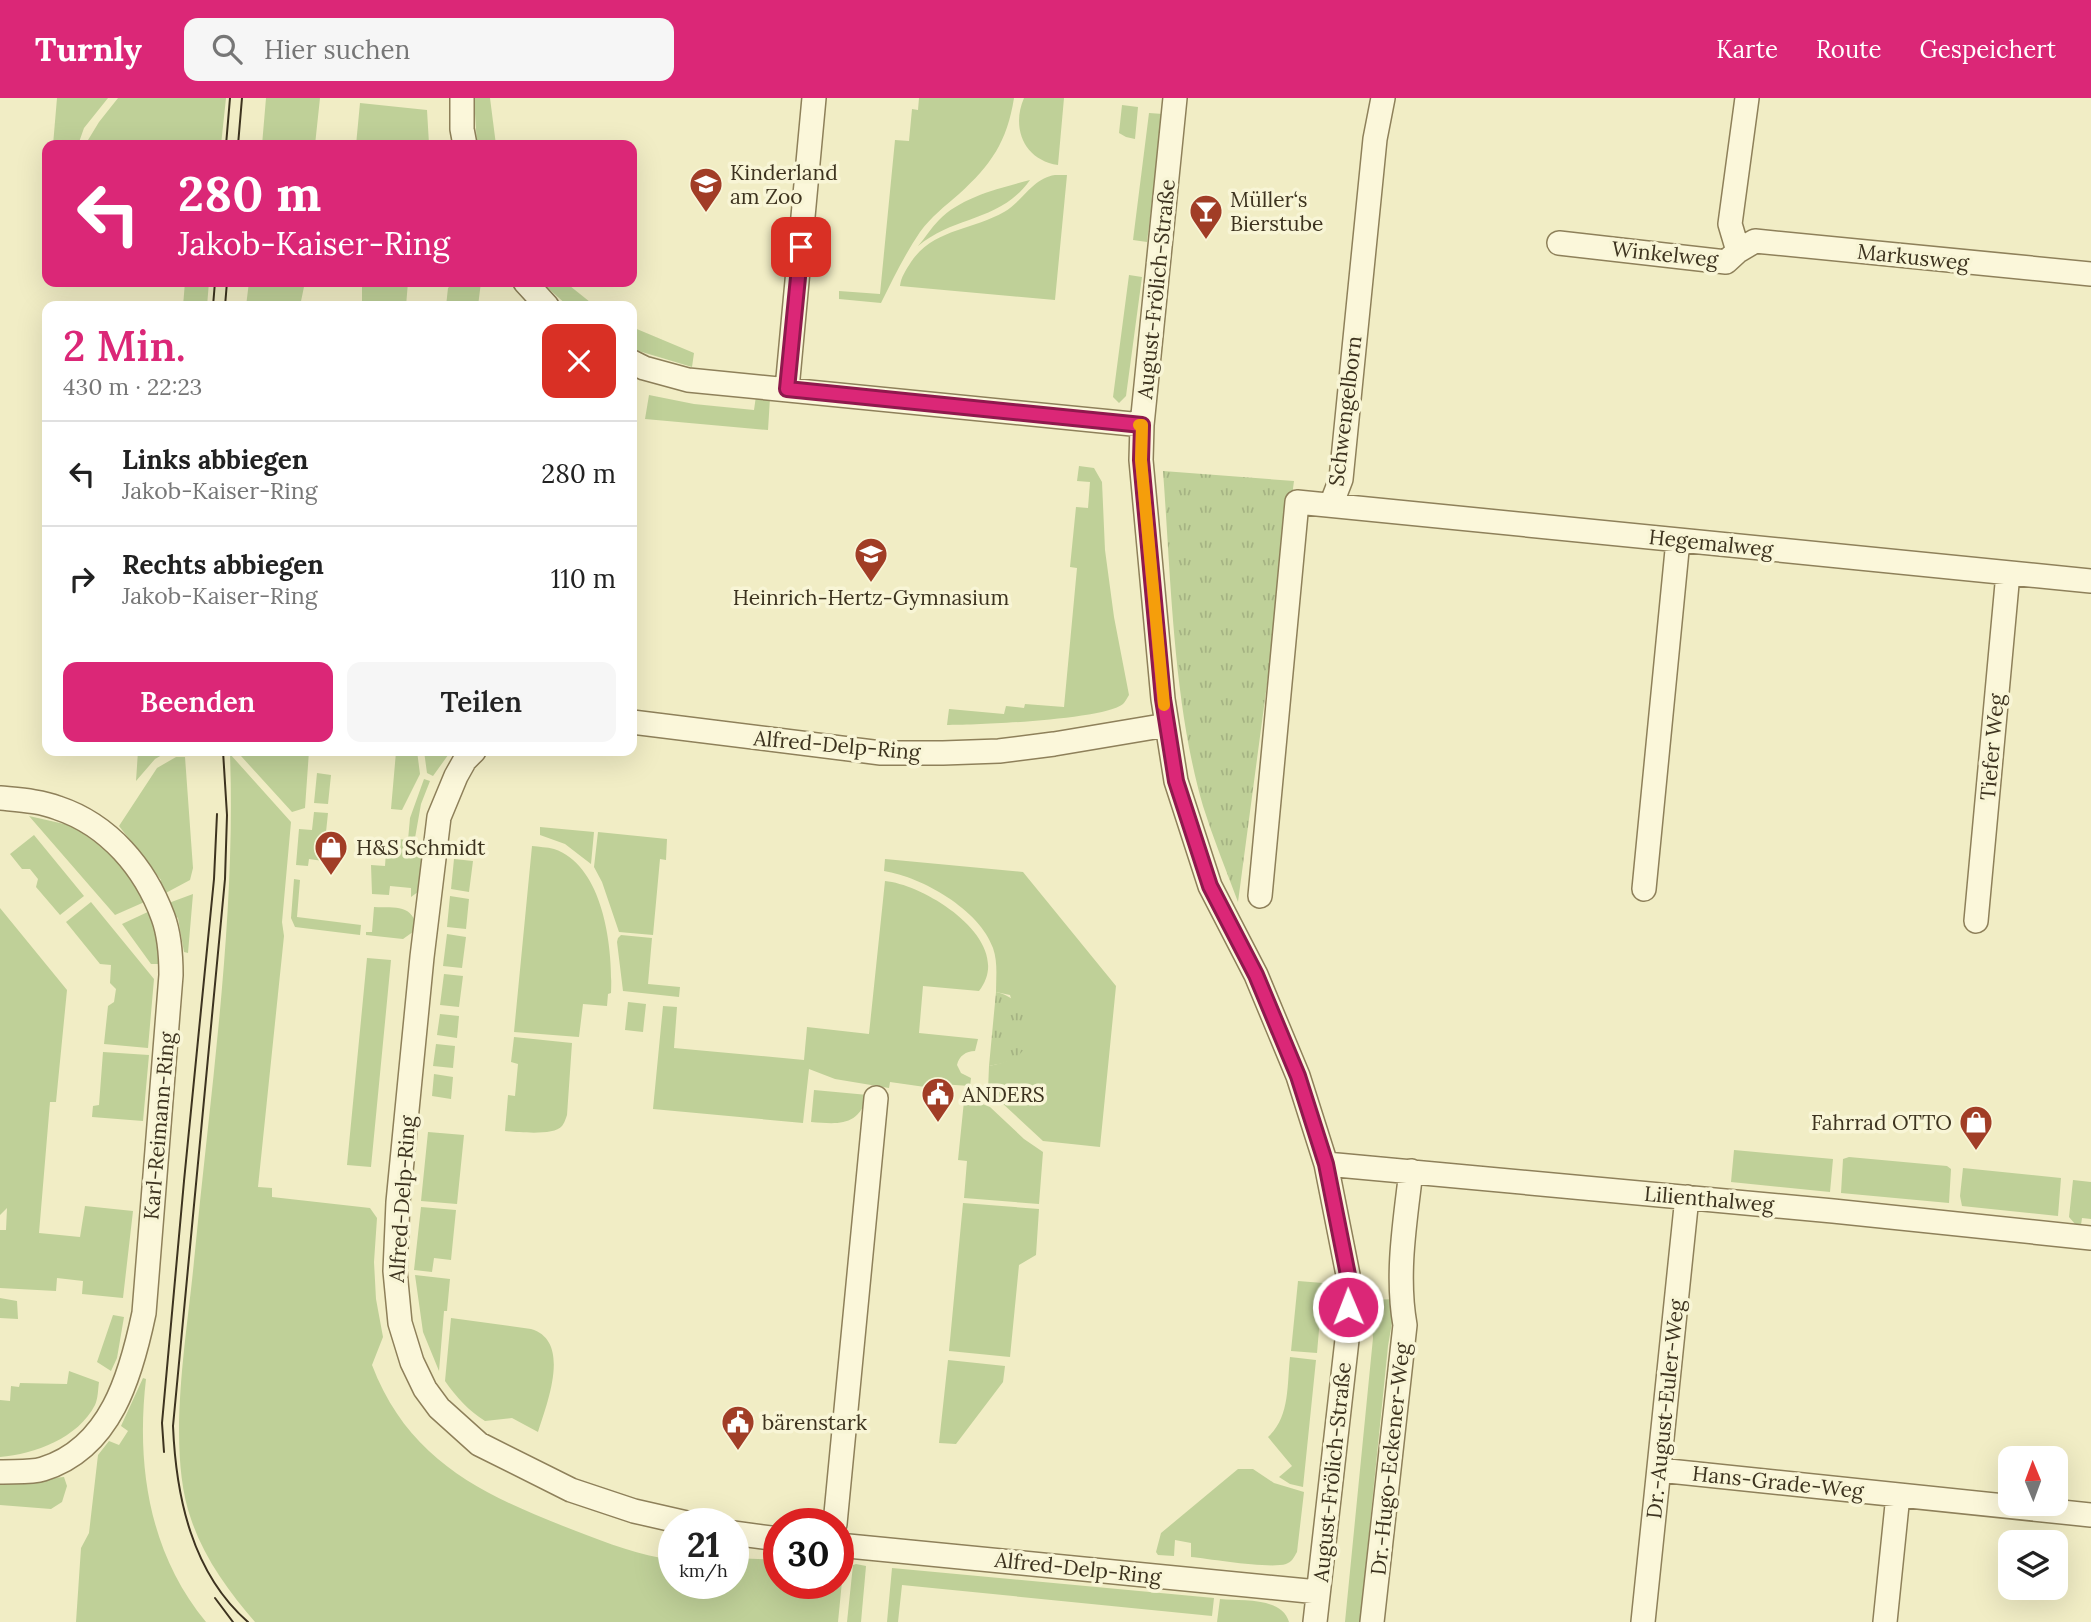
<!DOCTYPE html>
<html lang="de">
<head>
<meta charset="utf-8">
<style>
	:root { --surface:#fff; --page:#f6f6f6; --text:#222; --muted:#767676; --line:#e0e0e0; --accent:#db2777 }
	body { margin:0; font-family:Lora,serif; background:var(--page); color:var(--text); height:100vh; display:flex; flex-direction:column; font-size:26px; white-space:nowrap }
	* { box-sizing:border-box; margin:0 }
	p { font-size:23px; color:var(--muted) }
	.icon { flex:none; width:38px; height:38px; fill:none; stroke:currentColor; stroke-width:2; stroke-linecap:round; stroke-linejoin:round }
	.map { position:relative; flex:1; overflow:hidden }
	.side { position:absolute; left:42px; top:203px; width:595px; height:455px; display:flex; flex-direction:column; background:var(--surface); border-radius:14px; box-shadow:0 7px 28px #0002 }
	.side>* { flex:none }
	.hud { position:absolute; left:42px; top:42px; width:595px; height:147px; border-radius:14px; box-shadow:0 7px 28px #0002; background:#db2777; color:#fff; overflow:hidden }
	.needle { width:46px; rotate:359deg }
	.fabs { position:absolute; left:1998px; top:1348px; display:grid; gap:14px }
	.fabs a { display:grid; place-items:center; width:70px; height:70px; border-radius:14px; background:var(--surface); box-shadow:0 7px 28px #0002; font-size:35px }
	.speed { position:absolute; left:658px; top:1410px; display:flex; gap:14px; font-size:35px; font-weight:700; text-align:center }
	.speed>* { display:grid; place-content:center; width:91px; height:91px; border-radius:50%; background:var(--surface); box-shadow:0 7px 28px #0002; line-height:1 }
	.speed small { font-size:18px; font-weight:400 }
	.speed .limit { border:10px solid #d22; background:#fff; color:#111 }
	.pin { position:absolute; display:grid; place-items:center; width:60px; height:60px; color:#fff; margin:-30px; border-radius:14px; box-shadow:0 4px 10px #0006 }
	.me { position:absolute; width:77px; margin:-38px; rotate:359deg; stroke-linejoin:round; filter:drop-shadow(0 0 5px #0008) }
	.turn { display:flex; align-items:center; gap:24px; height:147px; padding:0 21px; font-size:32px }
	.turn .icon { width:91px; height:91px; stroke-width:2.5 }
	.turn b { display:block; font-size:49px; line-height:60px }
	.round { display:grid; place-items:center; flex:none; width:74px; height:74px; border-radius:14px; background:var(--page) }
	.overview { display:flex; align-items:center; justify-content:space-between; height:119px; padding:0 21px }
	h1 { font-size:42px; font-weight:600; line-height:52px; color:var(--accent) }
	.button { display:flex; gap:14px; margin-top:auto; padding:14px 21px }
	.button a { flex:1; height:80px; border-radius:14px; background:var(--accent); color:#fff; font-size:28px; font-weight:600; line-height:80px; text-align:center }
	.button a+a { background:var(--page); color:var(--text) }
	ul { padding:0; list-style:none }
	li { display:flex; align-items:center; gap:21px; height:105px; padding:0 21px; border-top:2px solid var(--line) }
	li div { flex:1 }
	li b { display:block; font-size:26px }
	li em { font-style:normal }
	header { display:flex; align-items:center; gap:42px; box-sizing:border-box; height:98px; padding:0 35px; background:var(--accent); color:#fff }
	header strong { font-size:33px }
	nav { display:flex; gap:38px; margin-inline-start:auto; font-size:24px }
	.search { width:490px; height:63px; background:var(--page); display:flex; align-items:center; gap:18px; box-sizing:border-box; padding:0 24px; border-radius:14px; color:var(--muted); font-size:26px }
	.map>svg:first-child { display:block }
	.grass { fill:#bfd098 }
	.park { fill:url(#park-tufts) }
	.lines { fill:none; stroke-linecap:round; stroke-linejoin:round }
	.street-casing { stroke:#8e805a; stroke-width:26 }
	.street { stroke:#fbf7da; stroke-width:23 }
	.tram { stroke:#3d331f; stroke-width:2 }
	.route-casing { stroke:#8e194d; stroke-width:18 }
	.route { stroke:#db2777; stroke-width:12 }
	.slow { stroke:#f59e0b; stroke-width:12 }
	.labels { text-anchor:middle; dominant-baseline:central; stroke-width:7; stroke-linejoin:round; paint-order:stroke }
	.poi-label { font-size:21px; fill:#3d331f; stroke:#f8f5d6; text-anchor:start }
	.street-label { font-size:21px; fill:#3d331f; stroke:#f8f5d6 }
</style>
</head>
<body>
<header>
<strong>Turnly</strong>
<div class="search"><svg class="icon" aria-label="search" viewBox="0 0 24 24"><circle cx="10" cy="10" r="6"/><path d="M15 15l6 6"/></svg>Hier suchen</div>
<nav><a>Karte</a><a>Route</a><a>Gespeichert</a></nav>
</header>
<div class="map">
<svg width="2091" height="1524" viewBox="0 0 2091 1524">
	<defs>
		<pattern id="park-tufts" width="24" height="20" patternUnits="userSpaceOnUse" patternTransform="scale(1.75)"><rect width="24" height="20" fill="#bfd098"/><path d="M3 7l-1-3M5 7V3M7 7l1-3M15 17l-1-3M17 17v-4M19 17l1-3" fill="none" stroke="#a5b383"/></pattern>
	</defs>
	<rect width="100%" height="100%" fill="#f1edc5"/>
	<!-- grass -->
	<path class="grass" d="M57 0H108L84 30 78 47H53Z
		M118 0H226L221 47H85L99 24Z
		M266 0H320L315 47H262Z
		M474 0H490L496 47H477Z
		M919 0H1014C1007 44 991 67 959 96 945 108 931 119 920 134 905 156 893 181 881 205L839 201V193L880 196 895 42 909 43 912 11 918 12Z
		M1024 0H1064L1058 67C1024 62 1011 30 1024 0Z
		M360 5 427 12 429 46 356 47Z
		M1122 7 1138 9 1135 41 1126 39 1119 35Z
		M1149 15 1163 16 1147 144 1133 142Z
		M1055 77H1067L1055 202 900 188C901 179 906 172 911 164 933 131 973 132 1004 114 1023 103 1033 80 1055 77Z
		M1030 82C1000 124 955 117 918 148 925 140 931 130 939 122 961 99 1000 90 1030 82Z
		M1129 177 1142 179 1126 298 1119 305 1113 299Z
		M185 184H209L207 208H183Z
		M249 184H305L300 208H246Z
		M362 184H408L406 208H362Z
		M454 184H481L478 208H446L448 190Z
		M541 184H565L595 208H568Z
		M632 229 694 255 692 269 632 251Z
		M649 297 694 306 754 312 756 298 770 300 768 332 645 321Z
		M1079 368 1094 370 1102 384 1105 452 1114 519 1129 597C1127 600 1125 604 1123 606 1103 622 977 627 947 627L949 611 1004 616 1006 608 1024 610 1025 606 1064 609 1077 470 1070 469 1076 409 1088 410 1090 384 1077 383Z
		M138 653H169L155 661 136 683Z
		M241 653H309L305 710 292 714 241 658Z
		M391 653H417L420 676 402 712 391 711 396 654Z
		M424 653H451L433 678 427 675Z
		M230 656 291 724 282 824 284 838 258 1089 272 1090V1099L370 1110 377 1120 374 1164 376 1201 383 1239 372 1267C409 1364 485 1398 576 1433 607 1445 641 1458 674 1462V1486H733V1460L779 1462V1486H838V1469L843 1473 838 1524H255C229 1494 204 1460 191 1421 166 1350 187 1238 194 1163 210 995 236 825 230 656Z
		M176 659H185L193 770 190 782 162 797 156 787 161 782 119 728 157 670Z
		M317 675 331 677 328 706 314 705Z
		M424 681 430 683 421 706 412 757 425 760 422 791 411 799V790L390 788 389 797 372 796 371 767 385 768 387 740 408 742 410 720Z
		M314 714 328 715 323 763 309 761 308 768 296 767 299 731 312 732Z
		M29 718 73 728 109 754 149 802 115 817Z
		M540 729 594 734 591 766 565 746 540 737Z
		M598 734 667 741 666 762 660 761 653 837 619 834 602 784 594 769Z
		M34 737 84 798 60 817 36 789 38 781 30 771H22L10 756Z
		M532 748C539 749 547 749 554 751 604 768 613 850 611 895L608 896 607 908 583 906 579 939 514 934Z
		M454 761 473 763 469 794 451 791Z
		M885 761 1023 774 1116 888 1100 1049 1043 1043 988 992 989 968C1005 965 1015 962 1025 948L1010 897 996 894C996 880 998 864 993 850 980 812 922 779 884 773Z
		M294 781 300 782 297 819 361 827 360 837 295 829 291 820Z
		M885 783C927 787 1017 844 979 893L923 888 919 935 978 941 975 953C966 953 959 958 957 967L961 975 971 980 970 988 940 986 939 991 890 984 889 990 835 981 809 971 803 1025 653 1011 663 908 677 909 674 950 804 962 807 929 869 936Z
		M193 796 188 855 184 854 178 820 167 812 166 806Z
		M450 798 469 801 466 831 447 829Z
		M91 804 154 881 148 950 104 946 108 908 114 904 116 891 110 885 111 867 100 866 66 824Z
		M374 809C396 810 413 806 417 831L403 841 366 837V834H372Z
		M0 810 67 892 56 1004H50L39 1135 80 1139 85 1108 133 1113 123 1200 82 1196 83 1183 57 1180 56 1193 0 1190V1132H6L7 1110 0 1117Z
		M152 812 162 866H151L122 826Z
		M447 836 466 839 462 870 443 868Z
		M621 837 652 840 648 886 680 889 679 899 623 893 617 844 618 840Z
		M367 860 391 862 371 1069 347 1067Z
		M444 876 463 878 459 909 440 907Z
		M628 904 646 906 643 934 625 932Z
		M440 916 459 918 457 940 437 937Z
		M514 939 572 945 567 1017C566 1020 564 1026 562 1028 554 1038 518 1034 505 1033L508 997 515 998 518 966 511 964Z
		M436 946 455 948 453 970 433 968Z
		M103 954 149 957 143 1023 92 1019 93 1008 99 1007Z
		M434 976 453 979 451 1001 432 998Z
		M814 992 868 997C858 1029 839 1026 811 1024Z
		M964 1003 980 1005 990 1009 1024 1041 1043 1054 1039 1106 964 1100 967 1063 958 1062Z
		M428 1034 464 1037 457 1106 421 1103Z
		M1734 1052 1833 1061 1830 1094 1731 1084Z
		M1849 1059 1947 1068 1951 1071 1949 1105 1841 1095 1843 1061Z
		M1963 1070 2061 1080 2058 1118 1962 1108 1960 1098Z
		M2073 1082 2091 1084V1121L2082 1120 2081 1127 2075 1126 2069 1119Z
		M963 1105 1039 1111 1036 1157 1019 1167 1010 1259 949 1253Z
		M421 1109 456 1112 451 1162 434 1160 432 1174 414 1172Z
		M415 1177 450 1181 447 1213H444L439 1273 423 1234Z
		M1298 1183 1323 1185 1317 1255 1291 1253Z
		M0 1200 17 1203 18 1221 0 1220Z
		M1396 1201 1388 1248 1360 1524H1345L1373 1240 1369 1202Z
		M113 1217 124 1219 117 1260 111 1273 97 1264Z
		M451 1220 531 1231C572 1243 547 1305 538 1334L512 1320 485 1323C469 1313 456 1299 445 1283Z
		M1290 1259 1316 1262 1303 1389 1290 1386 1279 1379 1292 1368 1268 1339C1290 1319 1287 1287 1290 1259Z
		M948 1262 1005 1268 1003 1284 956 1346 939 1345Z
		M69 1273 99 1284C98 1291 98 1301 95 1307 78 1340 35 1356 0 1359V1302L10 1303 11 1288 19 1289 20 1285 67 1286Z
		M143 1280 146 1281C136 1367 149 1455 206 1524H76L81 1450 89 1435 98 1357 109 1343 119 1347 128 1333 121 1328Z
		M1238 1371H1253L1274 1385 1304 1394 1297 1454C1294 1459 1292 1464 1286 1466 1269 1471 1211 1461 1191 1459V1445L1175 1442 1174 1458 1158 1457 1156 1454 1161 1435Z
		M64 1379 67 1388 62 1404 51 1411 0 1407V1383H21Z
		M856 1466 866 1468 861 1524H847L853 1467Z
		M892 1470 1214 1500 1212 1518 902 1487 898 1524H887Z
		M1220 1501C1242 1503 1282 1499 1289 1524H1217Z"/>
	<!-- park -->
	<path class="park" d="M1163 373 1294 383 1238 804C1226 772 1213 740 1203 708 1173 605 1171 480 1163 373Z
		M996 894C1027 901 1046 938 1015 960 1007 965 998 966 989 968Z"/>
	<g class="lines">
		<defs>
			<path id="street" d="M462 0V31L465 47
				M1175 0 1142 327 1141 362 1163 601 1176 683 1210 788 1256 877 1298 978 1326 1066 1348 1177V1233L1315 1524
				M1559 145 1726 164 1738 153 1755 143 2091 176
				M1738 153 1730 126 1747 0
				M525 184 547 208
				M632 264 644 270 688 282 1142 327
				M787 291 814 0
				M1331 407 1341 381 1375 41 1383 0
				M632 624 881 655H943L999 653 1054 646 1167 627
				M474 653 465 662 456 678 439 719 422 859 398 1104 395 1173 400 1225 412 1264 425 1291 439 1310 479 1346 571 1392 634 1413 691 1426
				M0 700C20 702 40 703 58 710 109 727 145 770 163 819 170 838 171 858 171 877L144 1215C131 1277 111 1350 43 1371 30 1375 14 1373 0 1374
				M1644 791 1678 442
				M1260 798 1297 404 2091 483
				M1976 823 2008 475
				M1326 1066 1833 1113 2091 1140
				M1659 1372 2091 1417
				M835 1426 876 1000
				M733 1435 779 1441
				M838 1447 1318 1494
				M1372 1524 1405 1227C1396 1177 1405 1124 1411 1073
				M1643 1524 1687 1099
				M1885 1524 1898 1397"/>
		</defs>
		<!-- street casing -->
		<use href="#street" class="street-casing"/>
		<!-- street -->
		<use href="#street" class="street"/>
		<!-- tram -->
		<path class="tram" d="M226 47 230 0
			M238 47 242 0
			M213 208 215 184
			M225 208 227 184
			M223 653 227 717 225 781 173 1328C176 1399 192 1475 248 1524
			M164 1354 162 1325 184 1083 214 781 217 716
			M215 1500 233 1524"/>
	</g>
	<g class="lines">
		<defs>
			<path id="route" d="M801 149 787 291 1142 327 1141 362 1163 601 1176 683 1210 788 1256 877 1298 978 1326 1066 1348 1177V1209"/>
		</defs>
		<!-- route casing -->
		<use href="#route" class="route-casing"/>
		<!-- route -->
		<use href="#route" class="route"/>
		<!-- slow -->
		<path class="slow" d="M1139 327H1142L1141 362 1164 607"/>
	</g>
	<!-- icons -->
	<defs>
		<symbol id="school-pin" viewBox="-11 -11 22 30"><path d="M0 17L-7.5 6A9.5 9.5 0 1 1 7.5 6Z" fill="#a13d26" stroke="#f8f5d6"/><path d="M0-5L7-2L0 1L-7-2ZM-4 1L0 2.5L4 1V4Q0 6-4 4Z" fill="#fff"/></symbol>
		<symbol id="bar-pin" viewBox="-11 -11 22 30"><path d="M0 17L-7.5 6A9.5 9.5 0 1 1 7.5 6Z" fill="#a13d26" stroke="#f8f5d6"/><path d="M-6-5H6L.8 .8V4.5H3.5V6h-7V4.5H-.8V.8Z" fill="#fff"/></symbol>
		<symbol id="shop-pin" viewBox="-11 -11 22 30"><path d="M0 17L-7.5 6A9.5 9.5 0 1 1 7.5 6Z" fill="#a13d26" stroke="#f8f5d6"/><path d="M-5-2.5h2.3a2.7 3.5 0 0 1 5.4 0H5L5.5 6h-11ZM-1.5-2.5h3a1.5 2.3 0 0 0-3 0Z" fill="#fff"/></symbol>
		<symbol id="civic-pin" viewBox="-11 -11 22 30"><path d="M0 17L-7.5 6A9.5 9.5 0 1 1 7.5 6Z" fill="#a13d26" stroke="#f8f5d6"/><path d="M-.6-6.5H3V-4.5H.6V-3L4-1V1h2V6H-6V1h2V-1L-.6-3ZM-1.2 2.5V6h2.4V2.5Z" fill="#fff"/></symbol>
	</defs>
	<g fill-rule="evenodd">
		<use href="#school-pin" x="687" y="67" width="38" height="52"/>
		<use href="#bar-pin" x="1187" y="94" width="38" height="52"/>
		<use href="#school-pin" x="852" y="437" width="38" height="52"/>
		<use href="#shop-pin" x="312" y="730" width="38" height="52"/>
		<use href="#civic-pin" x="919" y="977" width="38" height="52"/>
		<use href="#shop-pin" x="1957" y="1005" width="38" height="52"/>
		<use href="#civic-pin" x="719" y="1305" width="38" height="52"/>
	</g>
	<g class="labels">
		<!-- poi labels -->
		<g class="poi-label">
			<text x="730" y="74">Kinderland<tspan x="730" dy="24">am Zoo</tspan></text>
			<text x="1230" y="101">Müller‘s<tspan x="1230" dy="24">Bierstube</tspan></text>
			<text x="871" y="499" text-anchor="middle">Heinrich-Hertz-Gymnasium</text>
			<text x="356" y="749">H&amp;S Schmidt</text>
			<text x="962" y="996">ANDERS</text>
			<text x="1952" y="1024" text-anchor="end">Fahrrad OTTO</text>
			<text x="762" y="1324">bärenstark</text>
		</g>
		<!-- street labels -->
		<g class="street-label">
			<text transform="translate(1665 156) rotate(6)">Winkelweg</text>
			<text transform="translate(1913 159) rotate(6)">Markusweg</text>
			<text transform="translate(1156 191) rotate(-84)">August-Frölich-Straße</text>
			<text transform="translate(1345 313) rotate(-83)">Schwengelborn</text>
			<text transform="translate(1711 445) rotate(6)">Hegemalweg</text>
			<text transform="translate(837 647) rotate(5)">Alfred-Delp-Ring</text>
			<text transform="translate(1992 649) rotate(-85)">Tiefer Weg</text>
			<text transform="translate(159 1028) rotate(-85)">Karl-Reimann-Ring</text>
			<text transform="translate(402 1101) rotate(-86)">Alfred-Delp-Ring</text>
			<text transform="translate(1709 1101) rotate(5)">Lilienthalweg</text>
			<text transform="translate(1665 1311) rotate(-84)">Dr.-August-Euler-Weg</text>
			<text transform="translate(1390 1361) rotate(-84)">Dr.-Hugo-Eckener-Weg</text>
			<text transform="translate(1332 1374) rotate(-84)">August-Frölich-Straße</text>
			<text transform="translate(1778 1384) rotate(6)">Hans-Grade-Weg</text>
			<text transform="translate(1078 1470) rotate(6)">Alfred-Delp-Ring</text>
		</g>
	</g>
</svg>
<div class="fabs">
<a><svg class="needle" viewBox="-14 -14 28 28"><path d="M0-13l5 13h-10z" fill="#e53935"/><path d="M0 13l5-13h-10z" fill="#767676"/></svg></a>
<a><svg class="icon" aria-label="layers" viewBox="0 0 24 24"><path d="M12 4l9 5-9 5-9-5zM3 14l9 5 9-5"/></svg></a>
</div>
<div class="speed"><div>21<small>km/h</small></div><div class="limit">30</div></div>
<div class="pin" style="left:801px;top:149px;background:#d93025"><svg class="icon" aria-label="arrive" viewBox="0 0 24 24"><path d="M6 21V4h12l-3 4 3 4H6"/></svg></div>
<svg class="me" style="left:1348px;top:1209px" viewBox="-20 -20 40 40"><circle r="17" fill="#db2777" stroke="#fff" stroke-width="3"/><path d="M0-11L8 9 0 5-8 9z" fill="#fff"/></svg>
<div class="hud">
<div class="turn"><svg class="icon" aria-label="left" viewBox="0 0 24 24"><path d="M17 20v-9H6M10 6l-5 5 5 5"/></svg><div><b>280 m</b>Jakob-Kaiser-Ring</div></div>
</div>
<section class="side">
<div class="overview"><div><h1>2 Min.</h1><p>430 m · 22:23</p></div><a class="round" style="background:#d93025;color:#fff"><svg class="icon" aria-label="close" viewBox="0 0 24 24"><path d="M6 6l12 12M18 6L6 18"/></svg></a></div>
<ul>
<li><svg class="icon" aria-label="left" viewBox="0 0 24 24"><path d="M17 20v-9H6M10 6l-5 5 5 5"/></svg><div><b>Links abbiegen</b><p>Jakob-Kaiser-Ring</p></div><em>280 m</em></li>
<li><svg class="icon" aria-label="right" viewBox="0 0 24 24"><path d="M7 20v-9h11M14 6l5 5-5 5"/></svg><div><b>Rechts abbiegen</b><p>Jakob-Kaiser-Ring</p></div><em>110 m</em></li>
</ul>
<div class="button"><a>Beenden</a><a>Teilen</a></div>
</section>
</div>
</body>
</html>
